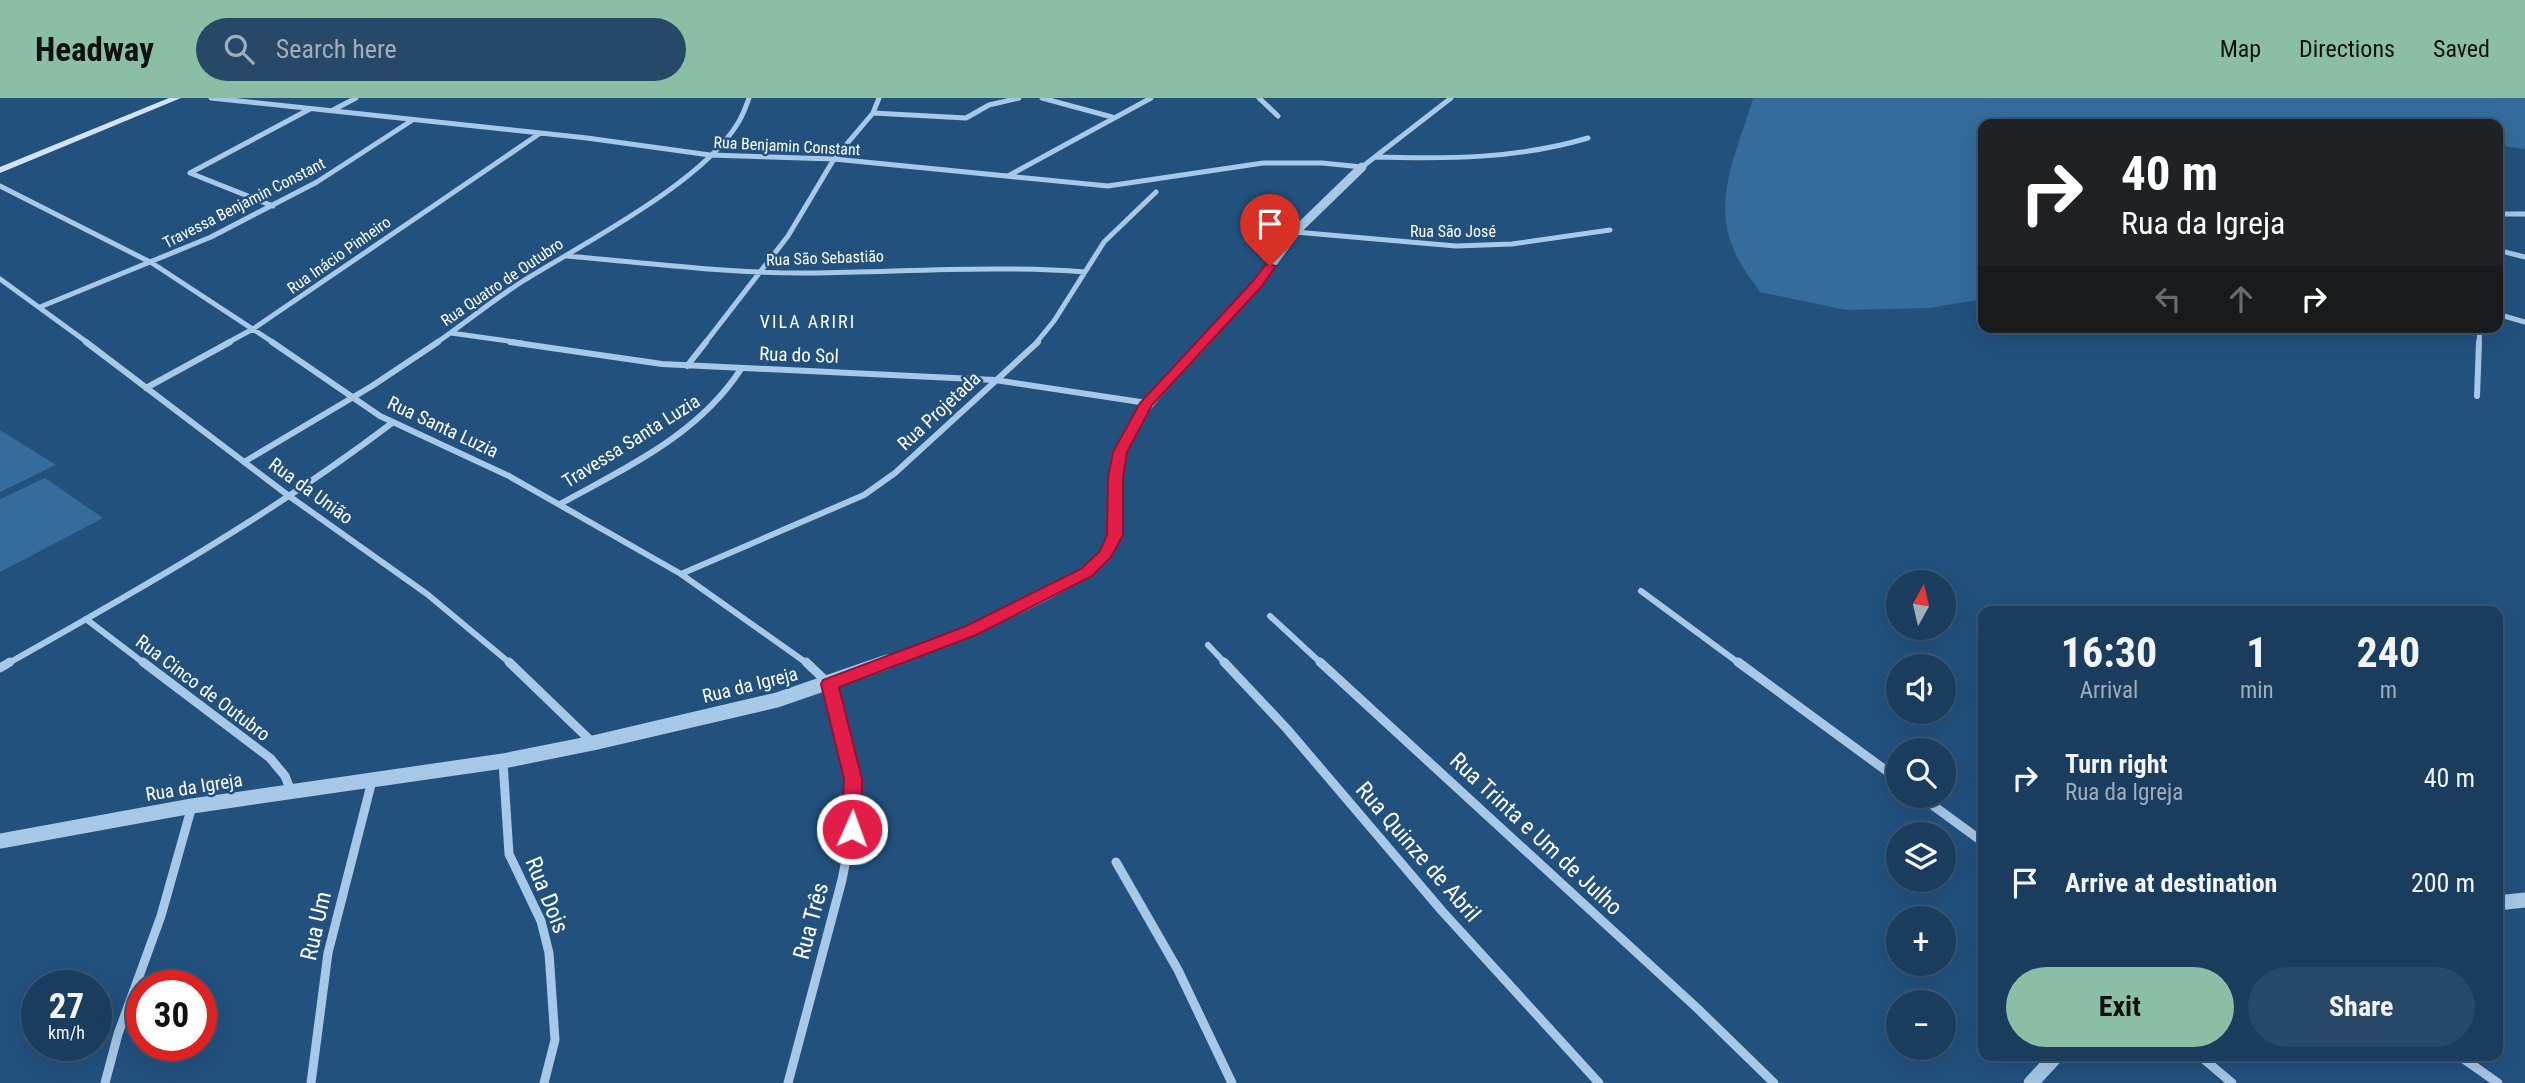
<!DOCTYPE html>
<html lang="en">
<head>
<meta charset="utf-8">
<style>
	:root { --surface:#1a3d5e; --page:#274867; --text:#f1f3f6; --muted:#9faebc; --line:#385673; --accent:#8abfa5 }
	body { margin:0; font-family:"Roboto Condensed",sans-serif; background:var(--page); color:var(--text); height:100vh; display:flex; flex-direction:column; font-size:26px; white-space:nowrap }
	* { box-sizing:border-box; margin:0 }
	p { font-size:23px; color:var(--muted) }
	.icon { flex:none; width:38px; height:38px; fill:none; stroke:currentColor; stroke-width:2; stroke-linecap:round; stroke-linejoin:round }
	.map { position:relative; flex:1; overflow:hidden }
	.sheet { position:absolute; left:1978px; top:508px; width:525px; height:455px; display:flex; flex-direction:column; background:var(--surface); border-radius:14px; box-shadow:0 7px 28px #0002,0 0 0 2px var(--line) }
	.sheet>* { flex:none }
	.hud { position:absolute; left:1978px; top:21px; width:525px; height:214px; border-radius:14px; box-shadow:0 7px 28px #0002,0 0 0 2px var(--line); background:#202124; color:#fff; overflow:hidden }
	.needle { width:46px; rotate:8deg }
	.fabs { position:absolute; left:1886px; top:472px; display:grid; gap:14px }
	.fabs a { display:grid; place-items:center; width:70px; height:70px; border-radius:50%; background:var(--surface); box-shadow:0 7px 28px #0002,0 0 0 2px var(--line); font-size:35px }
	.speed { position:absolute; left:21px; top:872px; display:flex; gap:14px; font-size:35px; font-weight:700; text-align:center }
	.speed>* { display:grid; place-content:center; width:91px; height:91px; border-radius:50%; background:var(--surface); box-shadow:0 7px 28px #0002,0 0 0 2px var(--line); line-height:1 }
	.speed small { font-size:18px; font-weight:400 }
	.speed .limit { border:10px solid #d22; background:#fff; color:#111 }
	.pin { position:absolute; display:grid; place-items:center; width:60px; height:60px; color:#fff; margin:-72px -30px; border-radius:50% 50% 50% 0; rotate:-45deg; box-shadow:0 0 7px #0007 }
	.pin .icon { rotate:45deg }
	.me { position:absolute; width:77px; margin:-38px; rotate:2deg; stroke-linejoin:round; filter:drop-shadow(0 0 5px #0008) }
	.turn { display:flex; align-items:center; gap:24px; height:147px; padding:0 28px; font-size:32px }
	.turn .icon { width:91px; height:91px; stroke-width:2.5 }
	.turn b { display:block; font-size:49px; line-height:60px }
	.lanes { display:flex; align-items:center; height:66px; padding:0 28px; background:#0003; justify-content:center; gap:35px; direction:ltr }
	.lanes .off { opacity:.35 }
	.eta { display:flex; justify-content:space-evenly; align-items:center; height:119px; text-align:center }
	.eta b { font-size:42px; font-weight:700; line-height:49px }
	.cta { display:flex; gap:14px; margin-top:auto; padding:14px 28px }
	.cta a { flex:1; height:80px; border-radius:42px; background:var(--accent); color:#111; font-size:28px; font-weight:700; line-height:80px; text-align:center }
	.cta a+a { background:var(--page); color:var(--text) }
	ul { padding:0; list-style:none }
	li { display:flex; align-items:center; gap:21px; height:105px; padding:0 28px }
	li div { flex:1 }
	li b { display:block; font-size:26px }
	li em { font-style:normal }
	header { display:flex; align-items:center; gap:42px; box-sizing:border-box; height:98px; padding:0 35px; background:var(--accent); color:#111 }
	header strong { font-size:33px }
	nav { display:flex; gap:38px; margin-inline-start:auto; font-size:24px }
	.search { width:490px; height:63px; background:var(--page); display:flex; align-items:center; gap:18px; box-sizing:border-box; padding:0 24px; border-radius:38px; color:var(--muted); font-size:26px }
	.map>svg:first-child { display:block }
	.green { fill:#356c9c }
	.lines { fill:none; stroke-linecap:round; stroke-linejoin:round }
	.minor-far2 { stroke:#a7c8e6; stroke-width:5 }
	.minor-far1 { stroke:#a7c8e6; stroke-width:6 }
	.minor { stroke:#a7c8e6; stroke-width:9 }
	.tertiary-far2 { stroke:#a7c8e6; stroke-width:9 }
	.tertiary-far1 { stroke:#a7c8e6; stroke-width:11 }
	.tertiary { stroke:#a7c8e6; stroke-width:15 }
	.secondary { fill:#d1e3f5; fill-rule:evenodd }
	.route { fill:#e11d48; stroke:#92132f; stroke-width:2 }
	.labels { text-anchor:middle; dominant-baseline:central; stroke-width:5; stroke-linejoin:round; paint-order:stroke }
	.far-street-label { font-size:16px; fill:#fff; stroke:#22517e }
	.far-neighbourhood-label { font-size:18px; letter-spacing:2px; fill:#fff; stroke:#22517e }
	.street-label { font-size:19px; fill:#fff; stroke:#22517e }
	.near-street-label { font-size:23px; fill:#fff; stroke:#22517e }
</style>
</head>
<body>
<header>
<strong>Headway</strong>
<div class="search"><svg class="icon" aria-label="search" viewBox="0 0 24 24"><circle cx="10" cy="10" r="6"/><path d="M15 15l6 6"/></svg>Search here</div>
<nav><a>Map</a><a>Directions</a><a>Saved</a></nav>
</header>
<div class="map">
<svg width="2525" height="985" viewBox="0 0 2525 985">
	<rect width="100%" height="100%" fill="#22517e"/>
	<!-- green -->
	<path class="green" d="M1753 0H2525V51L2497 47V26H1983V201L1929 210 1846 212 1760 194C1751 181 1740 167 1734 152 1711 101 1739 50 1753 0Z
		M0 332 56 367 0 394Z
		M45 380 103 420 0 474V401Z"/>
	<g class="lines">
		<!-- minor-far2 -->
		<path class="minor-far2" d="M211 0 587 40 710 57 834 61 1108 88 1263 65H1322L1362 69 1451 0
			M1042 0 1112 19
			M1259 0 1278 18
			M333 12 356 0
			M873 15 966 20 989 7 1019 0
			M1375 59C1448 61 1517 61 1588 40
			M1008 78 1151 0
			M0 88 152 165 274 245
			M273 108 190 75 310 11
			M2497 116H2525
			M1295 134 1456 148 1512 146 1610 132
			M2497 152 2525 159
			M567 158C648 165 731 176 812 175 904 174 994 167 1085 174
			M0 181 88 245
			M40 209 211 139 317 84 411 23
			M2497 216 2525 224
			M451 235 522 245
			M227 245 253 231 539 36
			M436 245C465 225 493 202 523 183 584 145 702 85 738 25 743 17 746 8 749 0
			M705 245 788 138 834 61 873 15 879 0
			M1036 245 1054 223 1104 144 1156 94
			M2479 245 2480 229"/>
		<!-- minor-far1 -->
		<path class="minor-far1" d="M86 244 289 398 427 496 511 566
			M272 244 380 318 509 378 681 476 808 566
			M510 244 662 266 995 282 1147 305
			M687 268 706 244
			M146 290 230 244
			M2477 298 2479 244
			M244 364 372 288 438 244
			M560 406C627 369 698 337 741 271
			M681 476 864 397 895 375 1038 244
			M1641 493 1740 566
			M1270 518 1322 566
			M86 521 145 566
			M1208 547 1226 566
			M7 566C140 491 271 417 392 325"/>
		<!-- minor -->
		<path class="minor" d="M143 564 270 660 285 678 291 693
			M509 564 593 645
			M1224 564 1287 631 1442 813 1599 985
			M1320 564 1697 910 1774 985
			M1738 564 1899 682
			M0 570 10 564
			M503 664 509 756 541 823 549 855 555 942 544 985
			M1920 698 1983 744
			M1116 764 1178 872 1232 985
			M2199 957 2232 985
			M2458 957 2498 985
			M105 985 118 936 161 818 192 708
			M311 985 328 855 372 683
			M788 985 842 782 852 731 853 681 829 586 806 564"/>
		<!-- tertiary-far2 -->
		<path class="tertiary-far2" d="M1202 245 1258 185 1295 134 1362 69"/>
		<!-- tertiary-far1 -->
		<path class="tertiary-far1" d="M883 566C928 549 1087 490 1108 451 1120 429 1112 404 1115 379 1122 323 1168 283 1204 244"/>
		<!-- tertiary -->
		<path class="tertiary" d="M0 743 192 708 503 663 593 645 777 602 887 564
			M2497 805 2525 802
			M2031 985 2057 957"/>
		<!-- secondary -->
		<path class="secondary" d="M169 0H181L0 75V69Z"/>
	</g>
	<!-- route -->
	<path class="route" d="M1266 166 1276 168 1262 188 1152 307 1127 354 1123 380V437L1111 459 1092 478 976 537 839 589 862 681 861 731 858 737 852 739 845 737 842 731 844 681 821 586 823 582 964 529 1081 471 1100 453 1107 437 1108 380 1113 354 1140 305 1253 183Z"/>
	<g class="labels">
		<!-- far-street labels -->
		<g class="far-street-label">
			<text transform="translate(787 48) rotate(3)">Rua Benjamin Constant</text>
			<text transform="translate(244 105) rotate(-27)">Travessa Benjamin Constant</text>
			<text x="1453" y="133">Rua São José</text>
			<text transform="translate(339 157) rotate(-35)">Rua Inácio Pinheiro</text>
			<text transform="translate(825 160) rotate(-2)">Rua São Sebastião</text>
			<text transform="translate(502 184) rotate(-34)">Rua Quatro de Outubro</text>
		</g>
		<!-- far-neighbourhood labels -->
		<g class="far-neighbourhood-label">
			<text x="808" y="223">VILA ARIRI</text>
		</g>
		<!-- street labels -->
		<g class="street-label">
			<text transform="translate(799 257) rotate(2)">Rua do Sol</text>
			<text transform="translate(939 313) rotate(-43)">Rua Projetada</text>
			<text transform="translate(443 329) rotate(25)">Rua Santa Luzia</text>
			<text transform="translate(631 343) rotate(-32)">Travessa Santa Luzia</text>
			<text transform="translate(311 393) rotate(36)">Rua da União</text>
			<text transform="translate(750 587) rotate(-14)">Rua da Igreja</text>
			<text transform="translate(203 590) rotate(37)">Rua Cinco de Outubro</text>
			<text transform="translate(194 689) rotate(-9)">Rua da Igreja</text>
		</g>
		<!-- near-street labels -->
		<g class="near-street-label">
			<text transform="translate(1536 736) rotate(43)">Rua Trinta e Um de Julho</text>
			<text transform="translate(1418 754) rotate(49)">Rua Quinze de Abril</text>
			<text transform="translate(547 797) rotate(68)">Rua Dois</text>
			<text transform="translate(811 823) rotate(-75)">Rua Três</text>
			<text transform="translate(316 828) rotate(-77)">Rua Um</text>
		</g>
	</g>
</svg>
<div class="fabs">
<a><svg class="needle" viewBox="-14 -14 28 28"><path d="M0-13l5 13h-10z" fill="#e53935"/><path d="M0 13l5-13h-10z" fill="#9faebc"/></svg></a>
<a><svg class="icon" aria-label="sound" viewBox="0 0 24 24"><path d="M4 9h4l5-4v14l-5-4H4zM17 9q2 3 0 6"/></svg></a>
<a><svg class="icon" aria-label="search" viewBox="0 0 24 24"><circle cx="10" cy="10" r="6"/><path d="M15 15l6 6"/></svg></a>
<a><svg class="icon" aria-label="layers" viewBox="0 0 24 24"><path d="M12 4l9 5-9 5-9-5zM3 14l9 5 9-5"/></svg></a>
<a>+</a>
<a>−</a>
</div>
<div class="speed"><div>27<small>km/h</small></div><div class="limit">30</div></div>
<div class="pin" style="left:1270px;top:168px;background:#d93025"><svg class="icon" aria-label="arrive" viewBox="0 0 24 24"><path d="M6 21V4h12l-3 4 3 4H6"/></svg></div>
<svg class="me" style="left:852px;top:731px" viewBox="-20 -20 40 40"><circle r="17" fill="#e11d48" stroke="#fff" stroke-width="3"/><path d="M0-11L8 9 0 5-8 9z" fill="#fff"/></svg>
<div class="hud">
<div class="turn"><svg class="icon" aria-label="right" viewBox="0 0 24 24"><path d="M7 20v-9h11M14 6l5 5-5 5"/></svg><div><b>40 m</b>Rua da Igreja</div></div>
<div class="lanes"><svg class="icon off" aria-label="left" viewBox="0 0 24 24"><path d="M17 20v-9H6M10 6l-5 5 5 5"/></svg><svg class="icon off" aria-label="ahead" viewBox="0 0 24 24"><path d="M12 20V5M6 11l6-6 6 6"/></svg><svg class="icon" aria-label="right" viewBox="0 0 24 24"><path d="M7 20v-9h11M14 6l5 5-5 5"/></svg></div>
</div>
<section class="sheet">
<div class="eta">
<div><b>16:30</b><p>Arrival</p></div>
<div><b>1</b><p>min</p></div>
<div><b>240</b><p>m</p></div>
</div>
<ul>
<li><svg class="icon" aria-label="right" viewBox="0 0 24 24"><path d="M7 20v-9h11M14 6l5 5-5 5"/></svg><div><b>Turn right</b><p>Rua da Igreja</p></div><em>40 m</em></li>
<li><svg class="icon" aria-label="arrive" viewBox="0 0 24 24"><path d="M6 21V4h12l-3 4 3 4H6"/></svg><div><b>Arrive at destination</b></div><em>200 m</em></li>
</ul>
<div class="cta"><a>Exit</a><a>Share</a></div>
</section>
</div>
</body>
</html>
